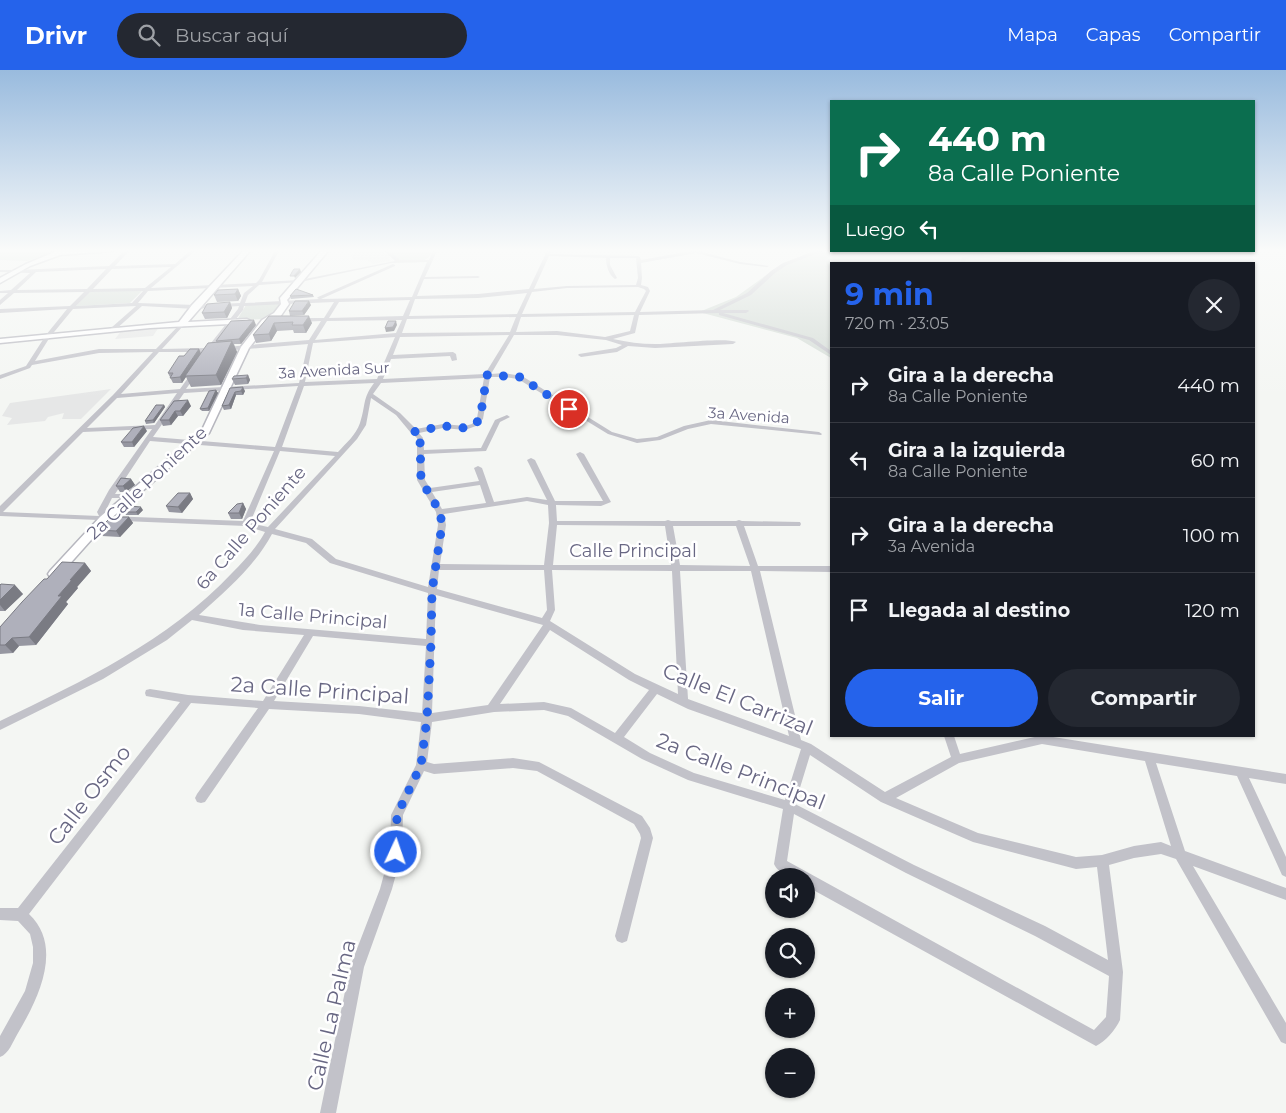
<!DOCTYPE html>
<html lang="es">
<head>
<meta charset="utf-8">
<style>
	:root { --surface:#171b24; --page:#242831; --text:#f1f3f6; --muted:#9ea1a6; --line:#363941; --accent:#2563eb }
	body { margin:0; font-family:Montserrat,sans-serif; background:var(--page); color:var(--text); height:100vh; display:flex; flex-direction:column; font-size:19px; white-space:nowrap }
	* { box-sizing:border-box; margin:0 }
	p { font-size:16px; color:var(--muted) }
	.icon { flex:none; width:28px; height:28px; fill:none; stroke:currentColor; stroke-width:2; stroke-linecap:round; stroke-linejoin:round }
	.map { position:relative; flex:1; overflow:hidden }
	.details { position:absolute; left:830px; top:192px; width:425px; height:475px; display:flex; flex-direction:column; background:var(--surface); border-radius:0px; box-shadow:0 1px 4px #0004 }
	.details>* { flex:none }
	.top-card { position:absolute; left:830px; top:30px; width:425px; height:152px; border-radius:0px; box-shadow:0 1px 4px #0004; background:#0b6e4f; color:#fff; overflow:hidden }
	.controls { position:absolute; left:765px; top:798px; display:grid; gap:10px }
	.controls a { display:grid; place-items:center; width:50px; height:50px; border-radius:50%; background:var(--surface); box-shadow:0 1px 4px #0004; font-size:25px }
	.pin { position:absolute; display:grid; place-items:center; width:42px; height:42px; color:#fff; margin:-21px; border:2px solid #fff; border-radius:50%; box-shadow:0 1px 5px #0007 }
	.me { position:absolute; width:55px; margin:-28px; rotate:3deg; stroke-linejoin:round; filter:drop-shadow(0 0 4px #0008) }
	.turn { display:flex; align-items:center; gap:18px; height:105px; padding:0 15px; font-size:22px }
	.turn .icon { width:65px; height:65px; stroke-width:2.5 }
	.turn b { display:block; font-size:35px; line-height:42px }
	.then { display:flex; align-items:center; height:48px; padding:0 15px; background:#0003; gap:10px; font-size:19px }
	.round { display:grid; place-items:center; flex:none; width:52px; height:52px; border-radius:26px; background:var(--page) }
	.head { display:flex; align-items:center; justify-content:space-between; height:85px; padding:0 15px }
	h1 { font-size:30px; font-weight:700; line-height:38px; color:var(--accent) }
	.button { display:flex; gap:10px; margin-top:auto; padding:10px 15px }
	.button a { flex:1; height:58px; border-radius:30px; background:var(--accent); color:#fff; font-size:20px; font-weight:700; line-height:58px; text-align:center }
	.button a+a { background:var(--page); color:var(--text) }
	ul { padding:0; list-style:none }
	li { display:flex; align-items:center; gap:15px; height:75px; padding:0 15px; border-top:1px solid var(--line) }
	li div { flex:1 }
	li b { display:block; font-size:19px }
	li em { font-style:normal }
	header { display:flex; align-items:center; gap:30px; box-sizing:border-box; height:70px; padding:0 25px; background:var(--accent); color:#fff }
	header strong { font-size:24px }
	nav { display:flex; gap:28px; margin-inline-start:auto; font-size:18px }
	.search { width:350px; height:45px; background:var(--page); display:flex; align-items:center; gap:12px; box-sizing:border-box; padding:0 18px; border-radius:28px; color:var(--muted); font-size:19px }
	.map>svg:first-child { display:block }
	.built { fill:#e6e7e7 }
	.green { fill:#d3dbd5 }
	.lines { fill:none; stroke-linecap:round; stroke-linejoin:round }
	.secondary-casing { stroke:#b7b7bf; stroke-width:3 }
	.street { fill:#c2c2c9; fill-rule:evenodd }
	.secondary { fill:#fff; fill-rule:evenodd }
	.wall { fill:#9697a1 }
	.shaded-wall { fill:#7a7b83 }
	.building { fill:#afb0bb; stroke:#7a7b83 }
	.route { stroke:#2563eb; stroke-width:9; stroke-dasharray:0 16.2 }
	.labels { text-anchor:middle; dominant-baseline:central; stroke-width:5; stroke-linejoin:round; paint-order:stroke }
	.far-street-label { font-size:15px; fill:#686783; stroke:#fff }
	.street-label { font-size:18px; fill:#686783; stroke:#fff }
	.near-street-label { font-size:21px; fill:#686783; stroke:#fff }
</style>
</head>
<body>
<header>
<strong>Drivr</strong>
<div class="search"><svg class="icon" aria-label="search" viewBox="0 0 24 24"><circle cx="10" cy="10" r="6"/><path d="M15 15l6 6"/></svg>Buscar aquí</div>
<nav><a>Mapa</a><a>Capas</a><a>Compartir</a></nav>
</header>
<div class="map">
<svg width="1286" height="1043" viewBox="0 0 1286 1043">
	<rect width="100%" height="100%" fill="#f4f6f3"/>
	<!-- built -->
	<path class="built" d="M379 181 389 185 390 191 373 194 367 190H354L351 185 357 182Z
		M159 257 153 266 115 269 122 260Z
		M111 319 81 349H62L64 343 48 347 45 351 7 355 12 348 2 346 10 333Z"/>
	<!-- green -->
	<path class="green" d="M0 181H57L27 191 0 190Z
		M388 181H433C428 194 409 195 398 189 394 188 391 184 388 181Z
		M814 181H1016L1080 194H831V288L797 268 699 242 736 227 780 195Z
		M90 221H142L130 233 76 236Z
		M281 233 279 241 265 249 237 250 246 235Z"/>
	<g class="lines">
		<defs>
			<path id="secondary" d="M57 181H113L60 185 30 196 0 213V208L26 194Z
				M243 181H250L188 252 247 249 251 251 250 253 150 258 0 273V269L179 252 192 235Z
				M321 181H328L287 230 289 234 280 247 268 254 249 278 209 363 108 451 58 507H50L48 504 50 501 100 447 202 360 241 277 262 250 274 243 281 234 280 228Z"/>
		</defs>
		<!-- secondary casing -->
		<use href="#secondary" class="secondary-casing"/>
		<!-- street -->
		<path class="street" d="M124 181H129L115 196 175 194 190 181H195L151 218 256 213 259 210 275 181H279L262 212 300 210 395 191 384 181H389L400 190H429L433 181H437L425 207 478 206 480 207 478 208 424 209 417 226 478 224 529 219 547 181H551L550 184 638 186 640 187 641 190 691 181H703L702 182 740 192 769 196 767 197 740 194 696 183 641 193 642 208 641 215 648 217 650 221 640 242 713 240 747 223 771 201 783 193 815 181H823L787 195 775 203 751 225 720 240H748L749 241 746 243H723L813 268 831 281V285L809 270 719 245V243L639 245 635 263 613 269C627 272 641 274 655 274 670 274 726 267 736 272L733 274 655 278 628 276 617 282 581 287 578 285 579 284 616 278 622 275 606 270 557 265H514L491 304 504 303 522 306 612 362 637 369 657 367 684 356 711 350 819 362 822 364 821 365 711 354 688 359 660 370 637 373 608 364 518 309 504 307H490L483 349 476 356 465 360 443 358 419 363 423 368 424 380 481 378 495 350 507 345 510 347 500 352 486 381 424 384 425 410 430 418 479 411 474 398 478 396 482 398 494 432 527 427 547 430 527 390 531 388 535 390 555 431H603L576 384 580 382 584 384 611 432 601 436 556 435 557 451H665L668 450 671 451H736L739 450 742 451 800 452 801 454 800 456H744L758 496H831V502L760 501 801 670 811 674 885 722 951 687 944 666H954L960 684 1039 666H1047L1286 704V714L1249 708 1286 787V807L1282 805 1237 706 1156 693 1185 781 1286 818V830L1193 796 1286 953V974L1281 972 1176 789 1161 784 1134 788 1109 795 1123 902 1120 950C1116 959 1105 972 1096 976L806 816V806C795 806 779 806 774 794L783 739 688 710 642 689 568 646 544 640 494 642 432 652 427 692 434 694 513 688 539 692 642 746 650 758 653 768 627 871 622 873 617 871 615 866 641 768 640 764 634 754 537 701 513 698 434 704 424 701 403 745 402 782 392 819 364 897 336 1043H320L350 897 380 819 390 782 391 745 416 695 421 652 359 644 269 639 205 732 201 733 197 732 195 728 197 724 258 638 191 633 29 844C64 877 38 929 18 963 13 971 9 984 0 987V966L25 921 33 893V877L30 864 18 851 0 850V838H18L180 632 146 626 145 623 146 620 150 619 188 625 263 631 304 565 243 560 192 550 167 570 103 609 0 660V651C83 611 168 571 232 503 244 491 257 477 265 462L246 456 0 446V436L113 325 153 282 99 283 32 295 30 298 0 309V305L26 296 46 265 67 239 0 243V239L70 236 84 222 14 223 0 235V230L8 223H0V221L11 220 30 203 0 202V200H18L109 196ZM549 186 606 188C606 196 609 205 615 209L617 208 610 195V188H636L638 208 636 215 567 216 534 219ZM427 192 412 227 321 229 395 196V195L393 194 318 227 317 228 319 229 245 233 248 225 259 215 300 212 391 193ZM171 197 145 218 93 219 112 199ZM106 199 87 219 17 220 36 202ZM253 216 244 223 240 233 195 235 138 233 148 221ZM638 217 644 219 646 221 635 242 522 244 532 222 567 218ZM143 221 132 233 76 236 90 222ZM527 223 517 244 409 246 415 229 478 228ZM410 230 403 246 329 248 339 232ZM334 232 324 248H299L296 250 299 252 321 251 309 270 213 278 243 240 244 236ZM136 236 111 258V260H115L142 236 195 239 239 236 238 239 207 278 162 279 184 255V253L182 252 156 279H99L35 291 50 267 73 239ZM634 245 630 261 605 267 557 261 516 262 521 247ZM516 247 510 262 402 263 407 249ZM402 250 396 263 315 270 327 251ZM509 265 485 304 383 309 391 289 450 286 452 291 457 290 456 284 453 282 393 285 400 267ZM395 267 377 309 305 312 313 273ZM308 274 299 313 186 319 198 302 195 300 193 301 180 319 121 324 159 282H204L207 284 210 282ZM484 308 477 348 472 354 465 356 443 354 416 359 400 343 373 324 381 313ZM374 313C362 329 366 335 360 353 356 365 346 373 338 382L282 377 304 316ZM298 316 275 377 153 367 184 323ZM177 323 155 355 87 358 117 328ZM371 328 396 345 411 363 417 368V410L436 442 438 455 428 517 336 489 312 469 275 459 357 369 366 355ZM152 359 109 420 97 442 99 446 3 442 83 362ZM150 371 274 381 243 451 107 446 105 442 112 428H130L134 426 130 424H115ZM280 381 335 386 268 457 250 453ZM480 415 486 433 442 439 432 422ZM527 431 548 435 549 453 544 495 440 494 446 455 444 444ZM557 455 665 456 671 495H553ZM673 456H736L750 496 680 495ZM272 464 306 473 330 493 428 523 426 569 260 555 199 545C226 521 255 496 272 464ZM439 500H544L547 540 542 548 437 519ZM552 500 672 501 678 624 635 604 550 551 555 540ZM680 501H751L789 666 688 629ZM436 525 543 555 488 635 432 643ZM550 560 629 610 649 620 615 663 571 638 544 632 500 634ZM313 566 426 576 422 643 359 636 274 631ZM657 624 688 639 801 679 785 730 694 703 650 683 624 667ZM1042 674 1145 691 1171 776 1161 772 1134 776 1102 785 1076 787 978 763 896 728 959 693ZM810 685 881 732 973 772 1076 799 1097 797 1108 890 1045 856 914 795 795 734ZM794 744 906 803 1035 866 1109 906 1106 947 1094 960 787 791Z
			M978 185 1057 193 1059 194C1028 194 996 185 966 189L964 194H960L962 187Z"/>
		<!-- secondary -->
		<use href="#secondary" class="secondary"/>
	</g>
	<!-- wall -->
	<path class="wall" d="M238 219 241 226 238 231 217 232 214 225Z
		M313 225 314 227 291 229 290 226Z
		M230 232 232 238 227 248 205 249 202 243Z
		M311 235 304 245 290 246 289 241Z
		M269 246 312 253 306 263H294L293 260 277 261 271 271 256 273 253 265Z
		M256 255 241 274H234L237 282 221 315 191 317 186 307 182 313H173L168 303 184 286 199 279 201 283 217 273 216 271Z
		M248 305 250 310 248 314 235 315 232 309Z
		M230 318 245 321 243 325H236L231 339 224 340 222 336Z
		M216 320 218 323 209 341H202L200 339Z
		M174 331 191 336 183 346H178L171 355 163 356 160 350Z
		M164 335 165 337 154 353 146 354 145 351Z
		M147 361 134 377H124L121 372Z
		M131 409 135 415 126 422H120L116 416Z
		M190 423 193 429 182 443 169 442 166 436Z
		M243 433 246 439 242 449H231L228 443Z
		M143 440 138 445H126L124 442Z
		M129 447 133 453 120 467 102 466 98 460Z
		M85 493 91 501 77 517 78 518 66 532 68 534 36 575 19 576 13 583 0 584V557L47 509Z
		M0 515 23 524 5 541H0Z"/>
	<!-- shaded-wall -->
	<path class="shaded-wall" d="M300 199 301 202 295 208 294 206Z
		M238 219 241 226 238 231 235 224Z
		M309 231 311 235 304 245 302 241Z
		M230 232 232 238 227 248 224 242Z
		M309 246 312 253 306 263 303 255Z
		M254 250 256 255 241 274 239 269Z
		M396 251 397 255 394 261 386 262 385 258Z
		M274 253 277 261 271 271 269 264Z
		M232 271 237 282 221 315 216 305Z
		M199 279 201 284 182 313 180 307Z
		M248 305 250 310 248 314 246 308Z
		M243 317 245 321 243 325 241 321Z
		M216 320 218 323 209 341 208 338Z
		M235 322 236 325 231 339 229 335Z
		M188 330 191 336 183 346 180 341Z
		M164 335 165 337 154 353 153 350Z
		M175 341 178 346 171 355 169 350Z
		M144 356 147 361 134 377 132 372Z
		M131 409 135 415 126 422 123 416Z
		M190 423 193 429 182 443 178 437Z
		M243 433 246 439 242 449 239 443Z
		M141 437 143 440 138 445 136 442Z
		M129 447 133 453 120 467 116 461Z
		M85 493 91 501 77 517 78 518 66 532 68 534 36 575 29 567 70 510Z
		M15 515 23 524 5 541 0 535V530Z
		M12 568 19 576 13 583 5 575Z"/>
	<!-- building -->
	<path class="building" d="M294 199H300L294 206H290L292 202Z
		M238 219 235 224 214 225 218 220Z
		M296 219 313 225 290 226Z
		M295 231H309L302 241H289Z
		M230 232 224 242 202 243 207 234Z
		M269 246H309L303 255H292L293 252 274 253 269 264 253 265Z
		M254 250 239 269 216 271 231 251Z
		M388 251H396L393 257 385 258Z
		M232 271 216 305 185 306 208 273Z
		M190 279H199L180 307 170 308 173 303H168L179 286H184Z
		M248 305 246 308 232 309 234 306Z
		M243 317 241 321 235 322 229 335 222 336 230 318Z
		M216 320 208 338 200 339 209 321Z
		M188 330 180 341H175L169 350H160L174 331Z
		M156 335H164L153 350 145 351Z
		M144 356 132 372H121L133 358Z
		M121 408 131 409 123 416H116Z
		M178 423H190L178 437 166 436Z
		M243 433 239 443H228L237 434Z
		M129 436 141 437 136 442H124Z
		M111 447H129L116 461 98 460Z
		M62 492 85 493 70 510H72L58 526H62L29 567 12 568 5 575H0V557L22 532 44 509H47Z
		M1 514 15 515 0 530V515Z"/>
	<!-- sky -->
	<linearGradient id="sky" x2="0" y2="1"><stop stop-color="#99bbde"/><stop offset="0.55" stop-color="#fafbfa"/><stop offset="1" stop-color="#fafbfa" stop-opacity="0"/></linearGradient>
	<rect width="1286" height="328" fill="url(#sky)"/>
	<g class="lines">
		<!-- route -->
		<path class="route" d="M396 782 397 745 421 695 427 648 431 574 432 521 442 455 440 442 421 410 420 368 413 362 443 356 465 358 474 355 480 349 487 305 520 307 569 339"/>
	</g>
	<g class="labels">
		<!-- far-street labels -->
		<g class="far-street-label">
			<text transform="translate(334 300) rotate(-3)">3a Avenida Sur</text>
			<text transform="translate(749 345) rotate(4)">3a Avenida</text>
		</g>
		<!-- street labels -->
		<g class="street-label">
			<text transform="translate(147 413) rotate(-43)">2a Calle Poniente</text>
			<text transform="translate(251 458) rotate(-49)">6a Calle Poniente</text>
			<text x="633" y="481">Calle Principal</text>
			<text transform="translate(313 546) rotate(5)">1a Calle Principal</text>
		</g>
		<!-- near-street labels -->
		<g class="near-street-label">
			<text transform="translate(320 620) rotate(4)">2a Calle Principal</text>
			<text transform="translate(738 629) rotate(22)">Calle El Carrizal</text>
			<text transform="translate(741 701) rotate(21)">2a Calle Principal</text>
			<text transform="translate(89 725) rotate(-52)">Calle Osmo</text>
			<text transform="translate(331 945) rotate(-77)">Calle La Palma</text>
		</g>
	</g>
</svg>
<div class="controls">
<a><svg class="icon" aria-label="sound" viewBox="0 0 24 24"><path d="M4 9h4l5-4v14l-5-4H4zM17 9q2 3 0 6"/></svg></a>
<a><svg class="icon" aria-label="search" viewBox="0 0 24 24"><circle cx="10" cy="10" r="6"/><path d="M15 15l6 6"/></svg></a>
<a>+</a>
<a>−</a>
</div>
<div class="pin" style="left:569px;top:339px;background:#d93025"><svg class="icon" aria-label="arrive" viewBox="0 0 24 24"><path d="M6 21V4h12l-3 4 3 4H6"/></svg></div>
<svg class="me" style="left:396px;top:782px" viewBox="-20 -20 40 40"><circle r="17" fill="#2563eb" stroke="#fff" stroke-width="3"/><path d="M0-11L8 9 0 5-8 9z" fill="#fff"/></svg>
<div class="top-card">
<div class="turn"><svg class="icon" aria-label="right" viewBox="0 0 24 24"><path d="M7 20v-9h11M14 6l5 5-5 5"/></svg><div><b>440 m</b>8a Calle Poniente</div></div>
<div class="then">Luego<svg class="icon" aria-label="left" viewBox="0 0 24 24"><path d="M17 20v-9H6M10 6l-5 5 5 5"/></svg></div>
</div>
<section class="details">
<div class="head"><div><h1>9 min</h1><p>720 m · 23:05</p></div><a class="round"><svg class="icon" aria-label="close" viewBox="0 0 24 24"><path d="M6 6l12 12M18 6L6 18"/></svg></a></div>
<ul>
<li><svg class="icon" aria-label="right" viewBox="0 0 24 24"><path d="M7 20v-9h11M14 6l5 5-5 5"/></svg><div><b>Gira a la derecha</b><p>8a Calle Poniente</p></div><em>440 m</em></li>
<li><svg class="icon" aria-label="left" viewBox="0 0 24 24"><path d="M17 20v-9H6M10 6l-5 5 5 5"/></svg><div><b>Gira a la izquierda</b><p>8a Calle Poniente</p></div><em>60 m</em></li>
<li><svg class="icon" aria-label="right" viewBox="0 0 24 24"><path d="M7 20v-9h11M14 6l5 5-5 5"/></svg><div><b>Gira a la derecha</b><p>3a Avenida</p></div><em>100 m</em></li>
<li><svg class="icon" aria-label="arrive" viewBox="0 0 24 24"><path d="M6 21V4h12l-3 4 3 4H6"/></svg><div><b>Llegada al destino</b></div><em>120 m</em></li>
</ul>
<div class="button"><a>Salir</a><a>Compartir</a></div>
</section>
</div>
</body>
</html>
